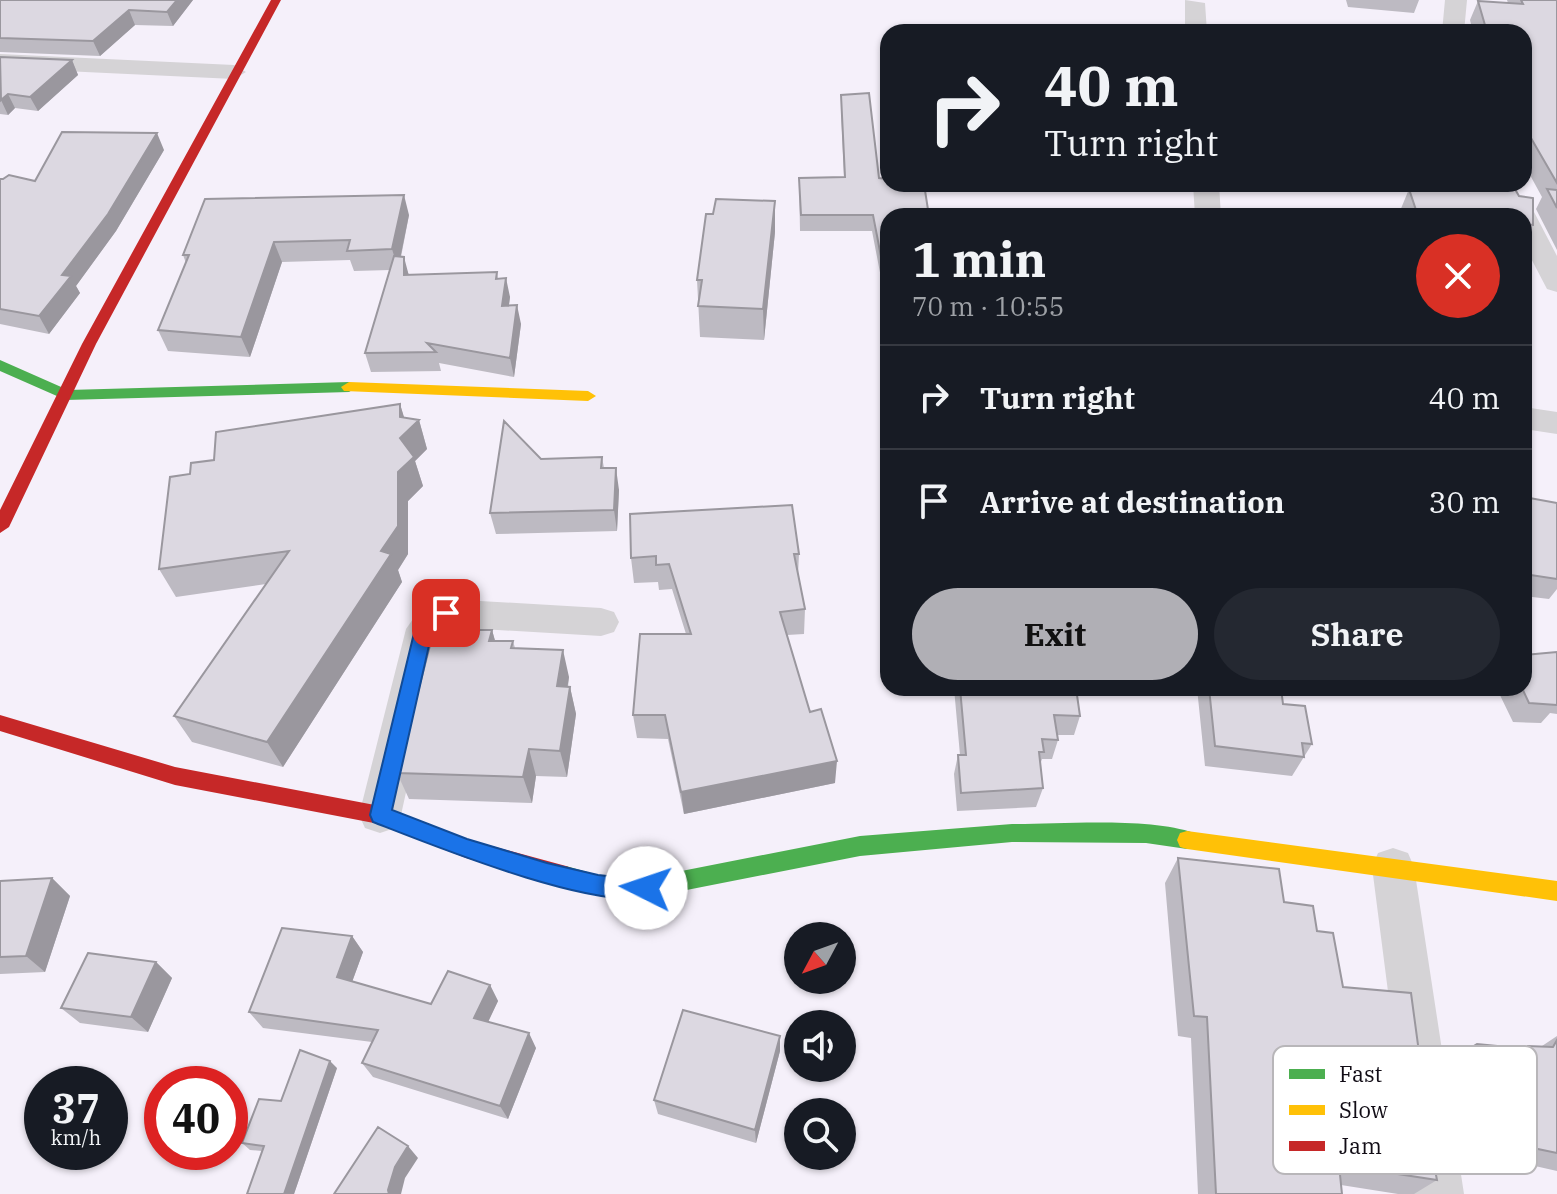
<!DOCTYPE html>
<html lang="en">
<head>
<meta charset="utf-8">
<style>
	:root { --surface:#171b24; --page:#242831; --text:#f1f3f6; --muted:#9ea1a6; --line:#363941; --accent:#b0afb5 }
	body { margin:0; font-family:"IBM Plex Serif",serif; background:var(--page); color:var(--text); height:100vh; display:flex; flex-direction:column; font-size:30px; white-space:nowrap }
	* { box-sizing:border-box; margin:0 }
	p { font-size:26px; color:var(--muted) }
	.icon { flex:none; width:44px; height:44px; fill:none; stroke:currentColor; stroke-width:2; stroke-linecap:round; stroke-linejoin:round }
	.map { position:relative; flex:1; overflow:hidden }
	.details { position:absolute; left:880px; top:208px; width:652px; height:488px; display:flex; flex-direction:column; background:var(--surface); border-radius:24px; box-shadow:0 2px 6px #0004 }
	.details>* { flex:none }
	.banner { position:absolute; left:880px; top:24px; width:652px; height:168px; border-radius:24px; box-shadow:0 2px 6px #0004; background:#171b24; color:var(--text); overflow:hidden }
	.needle { width:52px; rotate:229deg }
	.buttons { position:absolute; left:784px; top:922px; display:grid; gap:16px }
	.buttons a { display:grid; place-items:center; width:72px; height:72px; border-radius:50%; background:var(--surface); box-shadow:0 2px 6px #0004; font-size:40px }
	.speed { position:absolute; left:24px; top:1066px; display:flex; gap:16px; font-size:40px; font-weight:700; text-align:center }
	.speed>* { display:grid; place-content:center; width:104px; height:104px; border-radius:50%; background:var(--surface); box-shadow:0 2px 6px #0004; line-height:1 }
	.speed small { font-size:20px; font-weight:400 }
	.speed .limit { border:12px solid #d22; background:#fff; color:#111 }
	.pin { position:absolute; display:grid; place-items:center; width:68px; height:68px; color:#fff; margin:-34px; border-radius:16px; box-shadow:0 4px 12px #0006 }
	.me { position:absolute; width:88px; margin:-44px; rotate:274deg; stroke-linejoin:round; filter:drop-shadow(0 0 6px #0008) }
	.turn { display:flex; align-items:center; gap:28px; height:168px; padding:0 32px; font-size:36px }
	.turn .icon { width:104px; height:104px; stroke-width:2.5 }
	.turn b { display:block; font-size:56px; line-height:68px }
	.round { display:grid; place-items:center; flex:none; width:84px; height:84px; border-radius:42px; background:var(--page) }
	.summary { display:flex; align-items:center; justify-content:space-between; height:136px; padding:0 32px }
	h1 { font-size:48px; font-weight:800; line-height:60px }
	.action { display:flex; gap:16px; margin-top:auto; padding:16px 32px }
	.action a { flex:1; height:92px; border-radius:48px; background:var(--accent); color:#111; font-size:32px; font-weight:800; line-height:92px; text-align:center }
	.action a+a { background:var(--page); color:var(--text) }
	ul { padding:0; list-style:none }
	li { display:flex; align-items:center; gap:24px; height:104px; padding:0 32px; border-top:2px solid var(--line) }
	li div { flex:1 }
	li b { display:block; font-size:30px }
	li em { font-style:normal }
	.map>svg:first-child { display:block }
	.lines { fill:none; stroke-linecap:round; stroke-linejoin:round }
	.street { fill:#d5d3d6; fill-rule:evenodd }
	.fast { fill:#4caf50; fill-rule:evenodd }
	.slow { fill:#ffc107; fill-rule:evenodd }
	.jam { fill:#c62828; fill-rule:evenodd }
	.wall { fill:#bdbac2 }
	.shaded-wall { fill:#9a979e }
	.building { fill:#dcd8e1; stroke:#9a979e; stroke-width:2 }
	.route { fill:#1a73e8; stroke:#114b97; stroke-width:2 }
	.key { fill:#fff; stroke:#b8b6b9; stroke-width:2 }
	.key-label { font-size:22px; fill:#110c15 }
</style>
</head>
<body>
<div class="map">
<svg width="1557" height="1194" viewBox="0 0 1557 1194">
	<rect width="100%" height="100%" fill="#f5f0fa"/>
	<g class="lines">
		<!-- street -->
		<path class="street" d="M1185 0 1205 3 1207 32H1185Z
			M1445 0H1467L1464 32H1442Z
			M0 54 234 65 246 72 234 79 0 68Z
			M1193 184H1219L1221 216H1195Z
			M1524 210 1534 212 1557 256V292L1547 289 1524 245V216H1512Z
			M1524 407 1557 412V434L1524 429Z
			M446 599 601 608 614 612 619 622 614 632 601 636 447 627 441 634 401 815 395 828 380 833 365 828 359 815 406 629 422 606Z
			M1393 848 1408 853 1414 867 1464 1194H1414L1372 867 1378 853Z"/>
		<!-- fast -->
		<path class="fast" d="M0 360 68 390 349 382 357 387 349 392 66 400 0 371Z
			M1012 824C1061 824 1150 817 1194 833L1197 840 1194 847 1187 849 1146 843 1012 842 860 856 646 898 598 895 558 883 555 876 558 869 566 866 598 875 646 878 860 836Z"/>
		<!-- slow -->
		<path class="slow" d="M349 382 588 391 596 396 588 401 344 391 341 387Z
			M1187 831 1557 881V901L1187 849 1180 847 1177 840 1180 833Z"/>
		<!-- jam -->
		<path class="jam" d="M271 0H281L96 344 9 527 0 533V510L82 344Z
			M0 715 175 767 380 806 466 839 566 866 574 869 577 876 574 883 566 886 466 858 379 824 175 785 0 731Z"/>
	</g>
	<!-- wall -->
	<path class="wall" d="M0 0H193L173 26 135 25 100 56 0 52Z
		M1346 0H1419L1414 13 1348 7Z
		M1507 0H1557V250L1536 209 1542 197 1524 164V32H1473L1470 20 1478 1 1508 3Z
		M0 57 72 60 78 75 38 111 15 108 8 115 0 114Z
		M841 95 879 178 888 216V290L883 288 872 231H800L799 178 844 177 841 110Z
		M164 150 116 231 76 286 80 293 49 334 0 324V179L35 181Z
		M1418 184H1470L1473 185 1476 184H1512L1519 196 1533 198V225L1524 242V216H1401L1400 211 1409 189Z
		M409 215 401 257 409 275 497 272 498 279 510 297 509 305 521 324 514 377 439 363 441 371 371 372 365 353 390 270 354 271 350 260 282 262 250 357 168 351 158 330 186 263 183 255Z
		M775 232 764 340 700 337 697 280Z
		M400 404 404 418 419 420 427 449 415 461 423 486 408 501V554L398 570 402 582 283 767 192 742 174 716 266 584 176 597 159 569 190 474 214 460Z
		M602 457 604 468 619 490 617 531 496 534 490 513 541 459Z
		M1524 497 1557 503V589L1549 599 1524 596Z
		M630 514 799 554 798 575 805 609 804 634 787 635 810 712 835 783 684 814 668 739 637 738 633 715 686 634 672 589 659 590 658 582 634 583 631 558Z
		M492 630 495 641H513L515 648 569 677 568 687H570L576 714 567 777 536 776 532 803 409 799 397 773Z
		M1557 652V714L1550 713 1541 723 1513 722 1497 689 1491 690V688H1524Z
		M954 688H1076L1080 716 1074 735H1058V740L1052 759H1042L1040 765 1043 788 1036 807 957 811 954 774 958 755H960Z
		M1197 688H1281L1283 704 1312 744 1292 776 1205 766Z
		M1178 858 1284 902 1317 931 1343 987 1428 1119 1425 1121 1437 1180 1414 1194H1398L1341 1185 1342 1194H1198L1191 1038 1178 1036 1165 883Z
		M52 878 70 896 45 972 0 974V881Z
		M352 936 363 952 352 982 431 1004 490 985 498 1001 488 1021 536 1048 508 1119 373 1077 362 1063 372 1042 263 1028 249 1012Z
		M156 962 172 978 148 1032 80 1023 61 1008Z
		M780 1036V1051L756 1143 658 1114 654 1100Z
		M1557 1036V1171L1460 1149 1447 1065 1466 1051 1523 1049 1528 1046H1542Z
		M337 1068 294 1194H247L262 1151 250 1150 242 1143 281 1101Z"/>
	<!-- shaded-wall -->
	<path class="shaded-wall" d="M177 0H193L173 26 167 12Z
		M129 10 135 25 100 56 93 41Z
		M72 60 78 75 38 111 30 97Z
		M8 94 15 108 8 115 1 100Z
		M157 133 164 150 116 231 76 286 80 293 49 334 39 316 62 275Z
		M404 195 409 215 398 269 392 249Z
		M775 201V232L764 340 763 309Z
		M274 242 282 262 250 357 241 337Z
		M404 257 409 276 404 275Z
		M506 278 510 297 506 325 502 306Z
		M517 305 521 324 514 377 510 358Z
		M400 404 408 430 419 420 427 449 415 461 423 486 408 501V554L398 570 402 582 283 767 267 742 381 551 398 472 400 438Z
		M616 468 619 490 617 531 614 510Z
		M492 630 500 658 489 641Z
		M563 650 569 677 563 714 557 686Z
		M570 687 576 714 567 777 560 751Z
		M529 749 536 776 532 803 523 777Z
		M837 761 835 783 684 814 681 792Z
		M52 878 70 896 45 972 26 956Z
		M352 936 363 952 348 993 337 977Z
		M156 962 172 978 148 1032 131 1017Z
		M490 985 498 1001 483 1033 474 1018Z
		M529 1033 536 1048 508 1119 500 1106Z
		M780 1036V1051L756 1143 755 1130Z
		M330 1061 337 1068 294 1194H284Z
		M408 1146 418 1158 405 1178 401 1194H389L388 1190 395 1167Z"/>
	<!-- building -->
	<path class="building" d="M0 0H177L167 12 129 10 93 41 0 38Z
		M1521 0H1557V183L1524 126V32H1487L1478 1 1523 4Z
		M0 57 72 60 30 97 8 94 1 100Z
		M869 93 879 178 888 179V184H924L929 216H888V273L884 272 873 215H801L799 178 845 177 841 95Z
		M62 132 157 133 108 214 62 275 71 276 39 316 0 309V179H3L9 175 35 181Z
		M1418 184H1470L1473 185 1476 184H1512L1519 196 1533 198V225L1524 224V216H1418L1409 189Z
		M1547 189 1557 190V208Z
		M404 195 392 249 347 251 350 240 274 242 241 337 158 330 189 255H183L205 199Z
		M716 199 775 201 763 309 698 306 702 280H697L706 214H713Z
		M394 256 404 257V275L497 272 496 279 506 278 502 306 517 305 510 358 427 343 436 352 365 353Z
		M400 404V417L419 420 400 438 414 457 398 472V526L381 551 391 554 267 742 174 716 289 551 159 569 170 477 190 474 191 463 214 460 216 432Z
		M504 421 541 459 602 457 601 468H616L614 510 490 513Z
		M1524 497 1557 503V579L1524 574Z
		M792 505 799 554H794L805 609 780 612 810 712 821 709 837 761 681 792 665 715H633L640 634H691L669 564 656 565V556L631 558 630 514Z
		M434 630H492L489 641H513L511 648 563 650 557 686 570 687 560 751 529 749 523 777 397 773Z
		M1557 652V705L1529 703 1522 688H1524V655Z
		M960 688H1076L1080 716 1054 715 1058 740 1042 739 1044 752H1039L1043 788 961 793 958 755H966Z
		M1209 688H1281L1283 704 1305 706 1312 744 1302 743 1304 757 1215 746Z
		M1178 858 1279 869 1284 902 1313 906 1317 931 1333 933 1343 987 1411 993 1428 1119 1425 1118 1437 1180 1339 1165 1342 1194H1216L1207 1017 1194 1016Z
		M52 878 26 956 0 957V881Z
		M282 928 352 936 337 977 431 1004 448 971 490 985 474 1018 529 1033 500 1106 362 1063 378 1030 249 1012Z
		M88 953 156 962 131 1017 61 1008Z
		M683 1010 780 1036 755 1130 654 1100Z
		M1557 1040V1153L1480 1137 1466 1051 1477 1044 1528 1049V1046L1553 1047Z
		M300 1050 330 1061 284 1194H247L264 1146 242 1143 259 1099 281 1101Z
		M378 1127 408 1146 395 1167 388 1190 389 1194H334Z"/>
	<!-- route -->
	<path class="route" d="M446 606 455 613 432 632 392 810 467 839 547 863 598 875 653 881 657 888 653 895C603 915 427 843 373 822L370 815 415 629 429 610Z"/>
	<!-- legend -->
	<rect x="1273" y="1046" width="264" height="128" rx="12" class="key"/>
	<rect x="1289" y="1069" width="36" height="10" fill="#4caf50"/>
	<rect x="1289" y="1105" width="36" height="10" fill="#ffc107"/>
	<rect x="1289" y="1141" width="36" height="10" fill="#c62828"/>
	<g class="key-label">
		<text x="1339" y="1082">Fast</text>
		<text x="1339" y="1118">Slow</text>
		<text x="1339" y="1154">Jam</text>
	</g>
</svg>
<div class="buttons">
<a><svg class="needle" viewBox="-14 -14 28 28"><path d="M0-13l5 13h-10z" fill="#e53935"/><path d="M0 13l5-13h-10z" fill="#9ea1a6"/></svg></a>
<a><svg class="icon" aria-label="sound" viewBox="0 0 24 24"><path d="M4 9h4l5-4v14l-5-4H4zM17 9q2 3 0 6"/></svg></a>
<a><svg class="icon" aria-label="search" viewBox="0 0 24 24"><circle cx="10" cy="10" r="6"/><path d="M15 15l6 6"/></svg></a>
</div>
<div class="speed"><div>37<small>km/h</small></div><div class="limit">40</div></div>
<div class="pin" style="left:446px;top:613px;background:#d93025"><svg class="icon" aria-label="arrive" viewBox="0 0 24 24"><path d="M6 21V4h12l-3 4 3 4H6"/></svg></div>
<svg class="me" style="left:646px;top:888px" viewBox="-20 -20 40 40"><circle r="19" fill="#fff"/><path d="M0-13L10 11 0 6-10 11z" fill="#1a73e8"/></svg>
<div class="banner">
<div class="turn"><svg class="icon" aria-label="right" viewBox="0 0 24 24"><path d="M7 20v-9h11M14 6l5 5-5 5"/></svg><div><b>40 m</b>Turn right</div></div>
</div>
<section class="details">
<div class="summary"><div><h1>1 min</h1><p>70 m · 10:55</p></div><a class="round" style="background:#d93025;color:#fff"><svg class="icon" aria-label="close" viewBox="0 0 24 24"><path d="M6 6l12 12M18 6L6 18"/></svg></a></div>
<ul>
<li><svg class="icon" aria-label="right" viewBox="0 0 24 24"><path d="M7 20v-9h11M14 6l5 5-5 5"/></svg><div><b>Turn right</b></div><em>40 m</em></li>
<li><svg class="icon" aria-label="arrive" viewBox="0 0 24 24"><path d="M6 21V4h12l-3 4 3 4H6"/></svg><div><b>Arrive at destination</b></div><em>30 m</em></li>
</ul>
<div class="action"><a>Exit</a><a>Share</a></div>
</section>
</div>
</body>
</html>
